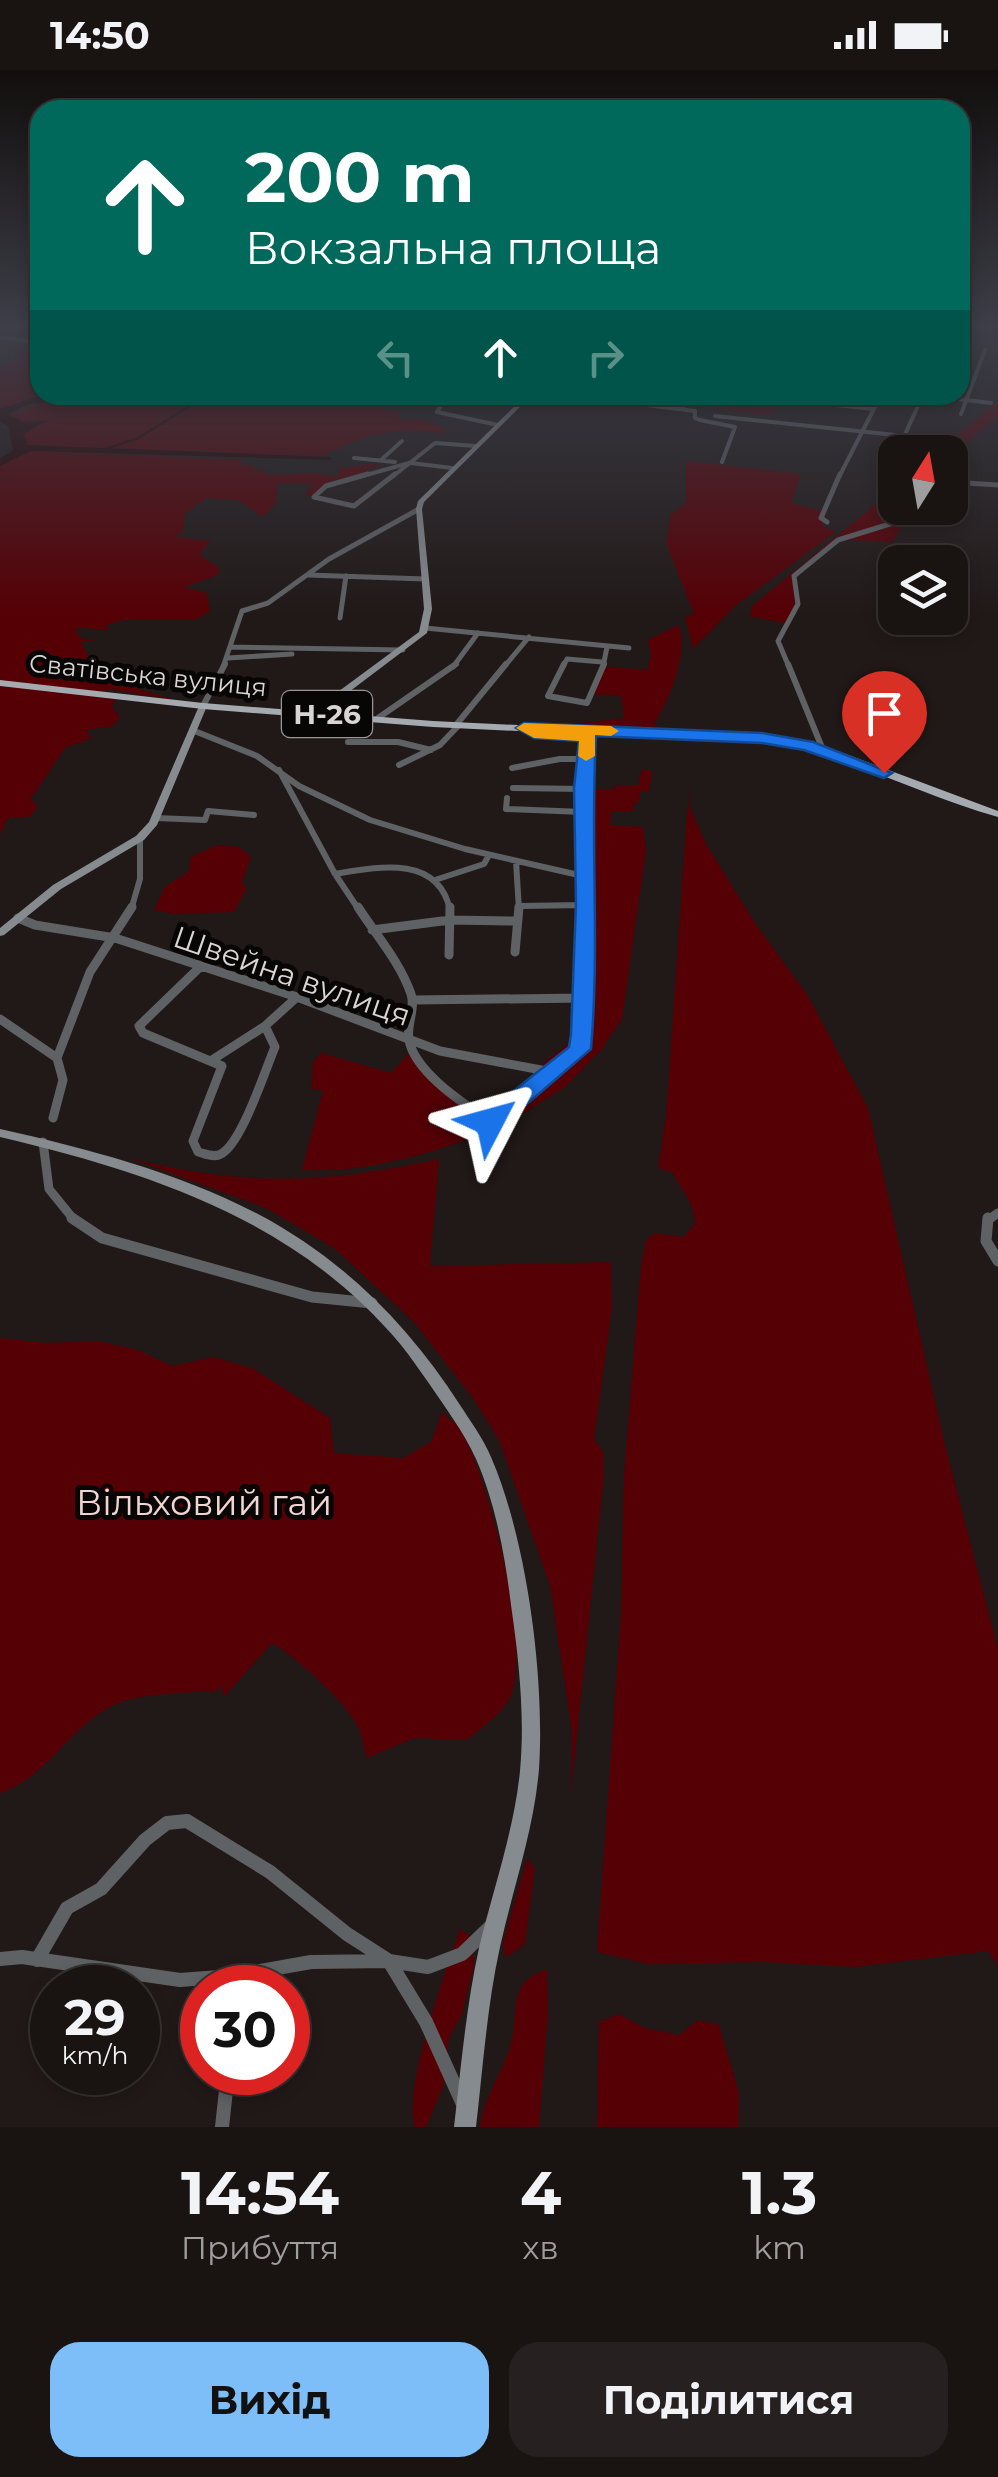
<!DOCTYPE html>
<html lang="uk">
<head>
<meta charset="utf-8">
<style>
	:root { --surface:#191312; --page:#262020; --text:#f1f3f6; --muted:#9f9e9f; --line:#373232; --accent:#7dbef9 }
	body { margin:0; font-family:Montserrat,sans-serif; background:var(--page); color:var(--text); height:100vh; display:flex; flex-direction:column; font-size:38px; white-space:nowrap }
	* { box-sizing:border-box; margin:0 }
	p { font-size:32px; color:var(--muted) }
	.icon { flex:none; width:55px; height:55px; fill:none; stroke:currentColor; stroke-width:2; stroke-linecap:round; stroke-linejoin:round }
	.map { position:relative; height:2057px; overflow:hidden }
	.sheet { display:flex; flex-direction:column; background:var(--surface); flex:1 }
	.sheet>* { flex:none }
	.banner { position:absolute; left:30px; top:30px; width:940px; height:305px; border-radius:30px; box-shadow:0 5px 15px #0003,0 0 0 2px var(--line); background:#00695c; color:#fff; overflow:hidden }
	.needle { width:65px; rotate:11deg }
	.buttons { position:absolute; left:878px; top:365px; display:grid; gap:20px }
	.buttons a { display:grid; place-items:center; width:90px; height:90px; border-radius:20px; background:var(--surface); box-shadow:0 5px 15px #0003,0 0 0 2px var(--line); font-size:50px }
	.speed { position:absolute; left:30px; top:1895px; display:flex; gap:20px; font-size:50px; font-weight:700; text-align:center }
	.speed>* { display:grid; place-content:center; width:130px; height:130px; border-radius:50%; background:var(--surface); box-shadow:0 5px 15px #0003,0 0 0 2px var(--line); line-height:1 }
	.speed small { font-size:25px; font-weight:400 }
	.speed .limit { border:15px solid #d22; background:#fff; color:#111 }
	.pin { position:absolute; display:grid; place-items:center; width:85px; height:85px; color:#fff; margin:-102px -42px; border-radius:50% 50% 50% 0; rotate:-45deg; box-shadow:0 0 10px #0007 }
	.pin .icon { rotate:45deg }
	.me { position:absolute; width:110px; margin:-55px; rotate:51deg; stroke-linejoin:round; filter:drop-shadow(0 0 8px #0008) }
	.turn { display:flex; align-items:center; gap:35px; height:210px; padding:0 50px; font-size:45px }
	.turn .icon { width:130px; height:130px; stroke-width:2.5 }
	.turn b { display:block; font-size:70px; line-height:85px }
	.lanes { display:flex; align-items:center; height:95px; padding:0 50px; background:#0003; justify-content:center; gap:50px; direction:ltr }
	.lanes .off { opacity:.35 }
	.eta { display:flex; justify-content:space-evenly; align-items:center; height:170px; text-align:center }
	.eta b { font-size:60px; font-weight:700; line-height:70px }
	.cta { display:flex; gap:20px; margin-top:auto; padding:20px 50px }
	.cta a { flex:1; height:115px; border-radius:30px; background:var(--accent); color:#111; font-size:40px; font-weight:700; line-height:115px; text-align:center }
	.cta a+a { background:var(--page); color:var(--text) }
	.status { display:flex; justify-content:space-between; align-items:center; height:70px; padding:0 50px; background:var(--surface); direction:ltr }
	.status svg { height:28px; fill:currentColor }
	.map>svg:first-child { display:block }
	.green { fill:#550005 }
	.water { fill:#250000 }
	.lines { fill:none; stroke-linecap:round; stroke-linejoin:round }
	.stream { stroke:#250000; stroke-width:2.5 }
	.street-far5 { stroke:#5f6265; stroke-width:4 }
	.street-far4 { stroke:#5f6265; stroke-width:5 }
	.street-far3 { stroke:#5f6265; stroke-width:6 }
	.street-far2 { stroke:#5f6265; stroke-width:9 }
	.street-far1 { stroke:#5f6265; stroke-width:11 }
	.street { stroke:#5f6265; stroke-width:14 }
	.secondary { fill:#868b8f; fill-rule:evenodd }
	.primary { fill:#a4aab0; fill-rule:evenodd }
	.route { fill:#1a73e8; stroke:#114b97; stroke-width:2.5 }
	.slow { fill:#f59e0b }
	.labels { text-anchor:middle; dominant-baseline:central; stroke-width:10; stroke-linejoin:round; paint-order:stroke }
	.far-street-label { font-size:25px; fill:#dad4d4; stroke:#080505 }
	.shield { fill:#080505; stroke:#9b9696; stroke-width:2.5 }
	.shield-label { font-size:28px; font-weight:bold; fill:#dad4d4 }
	.street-label { font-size:30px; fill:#dad4d4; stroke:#080505 }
	.near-park-label { font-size:35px; fill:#f1d5d2; stroke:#080505 }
</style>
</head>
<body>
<div class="status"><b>14:50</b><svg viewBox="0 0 49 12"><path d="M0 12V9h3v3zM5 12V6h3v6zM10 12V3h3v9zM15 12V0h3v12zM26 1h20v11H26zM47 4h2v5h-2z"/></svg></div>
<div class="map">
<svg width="998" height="2057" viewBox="0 0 998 2057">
	<rect width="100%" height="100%" fill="#211918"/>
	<!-- green -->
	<path class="green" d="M40 266 42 325 0 339V296L16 291 14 288 20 283 0 278 35 274 33 272Z
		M62 325 68 329 73 325H110L103 331 105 334 120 325H387L382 332 383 339 398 343 400 350 421 349 447 359 443 364C389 356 368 365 322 386L28 375 22 364 47 351 24 352 8 345Z
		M694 325 783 330 774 342 766 345 684 335Z
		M998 331V348L977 363 950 394V382H937Z
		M31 381 242 390 239 395H253L255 401 266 400 265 405 317 403 338 407 339 399 374 393 379 396 365 400 370 403 326 416 309 427 306 423 313 414 278 413 276 433 262 447 240 431 207 428 185 443 183 461 176 467 210 471 200 485 219 498 218 505 184 517 207 523 210 541 195 550H123L106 555 109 559C98 563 86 554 74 560L83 569 96 570 81 572 90 590 78 597 100 592 104 608 177 631 110 619 100 622 0 611V395Z
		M686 391 801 404 791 433 822 441 824 458 837 461 735 536 693 579 685 547 694 544 666 473 671 444 686 433Z
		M895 418V438H919L913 439 892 472 840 470 794 506 798 529 785 553 749 546 752 536Z
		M678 555C690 576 669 634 654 653L658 657 554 656 624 648 621 626 592 624 601 596 647 600 651 585 648 570Z
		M0 614 116 629 112 636 120 648 112 656 86 660 92 668 65 678 30 730 37 734 36 740 29 747 8 748 0 764Z
		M642 699 652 701 649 722 640 721 639 733H634L633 742H612L610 755 643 757 646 780 622 949 601 980 565 1017 497 1060 491 1052 522 1022 546 990 581 964 585 835 583 718 612 720 614 716 638 715Z
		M689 716V735L706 774 755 853 808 926 868 1038 945 1375 998 1579V1896L988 1881 854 1897 760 1892 648 1894 597 1882 621 1544 624 1404 641 1196 646 1170 655 1163 683 1167 695 1154C693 1128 683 1125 673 1103L658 1098 666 1046Z
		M217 775 239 777 251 787 242 813 247 818 234 842 173 844 154 840 165 817 189 801 191 787Z
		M321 983 391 1003 409 983 485 1063C426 1085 366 1103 302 1100L323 1020 311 1019 313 992Z
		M129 1088C243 1117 324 1114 439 1089L430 1196 611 1192 612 1238 594 1369 603 1382 604 1404 571 1724 572 1662 550 1516 499 1370 472 1327 414 1252 334 1178 266 1138Z
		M0 1268 47 1273 98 1271 138 1280 172 1296 213 1287 252 1298 330 1348 334 1383 403 1388 431 1372 442 1342C449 1349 459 1355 463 1364 488 1410 537 1589 507 1633 498 1647 480 1658 467 1670L414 1668 367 1688C364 1678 362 1666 358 1657 344 1630 298 1589 272 1573L224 1627 221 1615 218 1621C183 1624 132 1621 103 1641 64 1666 45 1708 0 1723Z
		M527 1789 535 1798 525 1874 505 1888 503 1872Z
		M460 1859 472 1867 474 1896 462 1944 449 1968 444 2014 426 2057H415C402 2019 446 1901 460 1859Z
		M547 1899 548 1944 539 2057H480C483 2027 505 2000 512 1969 516 1953 513 1929 522 1916 528 1906 538 1903 547 1899Z
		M619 1944 645 1958 679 1965 698 1950 719 1955 739 2023V2057H597L599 1952Z"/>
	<!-- water -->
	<path class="water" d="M42 325H73L65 331 29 334 8 344 24 352 47 351 24 364 28 375 331 387V390L31 381 0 396V389L13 380 8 356 0 352V339Z"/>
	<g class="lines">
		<!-- stream -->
		<path class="stream" d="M106 379 138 368 208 325"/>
		<!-- street-far5 -->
		<path class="street-far5" d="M0 268 39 272
			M447 325 437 342 498 355
			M564 325 695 341V348L700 350 735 357 722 392
			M741 325 874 339
			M923 325 991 333
			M680 339 694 325
			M961 344 985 280
			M715 346 905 366
			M897 382 923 325
			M354 388 395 392
			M381 390 402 371
			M411 393 452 398
			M359 407 409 393
			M392 407 435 373 476 376
			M839 407 881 325
			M886 407 895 386"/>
		<!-- street-far4 -->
		<path class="street-far4" d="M368 404 326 416 314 427 354 436 395 404
			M950 412 998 415
			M885 418 887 404
			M827 452 821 448 840 404
			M308 505 425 509
			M340 548 346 506
			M425 558 629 578
			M231 577 403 580
			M228 588 292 584
			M223 597 242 541 268 533 329 489 419 439
			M453 597 478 563
			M504 597 529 567
			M563 597 567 589 602 592
			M603 597 607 577
			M789 597 778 571 798 534 794 506 838 470 906 449 921 438"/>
		<!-- street-far3 -->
		<path class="street-far3" d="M564 594 548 626 587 633 604 594
			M788 594 823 680
			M203 636 225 594
			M378 648 456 594
			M456 655 506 594
			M524 658 534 663 588 666 585 840
			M192 660 257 686 299 716 370 750 465 779 583 806
			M348 672H398L431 680
			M399 695 440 675 459 655
			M512 698 560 689H586
			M279 700 335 804 359 840
			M513 718 583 719
			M507 728 506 739 583 742
			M156 748 205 750 208 741 254 745
			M516 791 519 840
			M335 804C377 797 438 784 450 840
			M435 810 484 794 489 785
			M519 836 585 835
			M131 840 140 809V768"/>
		<!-- street-far2 -->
		<path class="street-far2" d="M358 837C376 865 400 892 411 924 416 939 406 955 409 970 415 1003 466 1035 491 1052L580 979 585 837
			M18 848 35 855 115 868 297 927 440 981 552 1002
			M372 860 450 850 516 851
			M515 882 519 837
			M449 885 450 837
			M201 896 139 956 143 963 222 996 193 1071 198 1082C206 1084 214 1088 221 1084 242 1073 265 1000 275 977L265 956
			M413 930 584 928
			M0 949 57 988
			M212 990 265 956 297 927
			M53 1048 63 1010 57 988 90 902 132 837
			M43 1072 49 1119 75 1151
			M987 1151 998 1143"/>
		<!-- street-far1 -->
		<path class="street-far1" d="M72 1148 102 1168 312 1227 372 1233
			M988 1148 986 1171 998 1191"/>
		<!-- street -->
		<path class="street" d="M0 1889 22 1887 180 1910 232 1906 311 1892 389 1891 428 1897 462 1884 490 1857
			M37 1890 67 1838 101 1819 145 1770 167 1753 187 1751 270 1802 347 1864 389 1891 426 1952 463 2034
			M222 2057 228 2002"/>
		<!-- secondary -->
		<path class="secondary" d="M526 325H532L424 432 422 439 432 539 427 563 337 631 325 646H319L318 644 331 627 419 562 424 539 416 439 418 431Z
			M203 633 207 636 157 755 144 770 61 819 4 865 0 866V858L53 815 136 766 149 752 199 636Z
			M0 1059C89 1079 177 1102 258 1144 343 1189 408 1254 460 1335 471 1352 483 1368 491 1387 527 1470 545 1608 539 1699 534 1760 513 1818 500 1877 487 1936 483 1997 476 2057H454C461 1997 466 1937 479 1878 493 1819 514 1761 520 1701 525 1646 519 1590 511 1535 505 1486 496 1435 476 1389 464 1362 444 1336 428 1312 419 1300 411 1287 401 1275 298 1151 152 1103 0 1067Z"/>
		<!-- primary -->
		<path class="primary" d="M0 610 203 633 433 651 786 668 843 683 998 741V747C926 727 859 691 786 674L433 657 203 639 0 616Z"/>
	</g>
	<!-- sky -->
	<linearGradient id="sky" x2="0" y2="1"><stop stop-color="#120e0d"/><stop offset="0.47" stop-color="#3d3e48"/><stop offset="1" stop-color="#3d3e48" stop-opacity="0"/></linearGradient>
	<rect width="998" height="545" fill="url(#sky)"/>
	<!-- route -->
	<path class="route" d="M524 653 762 663 813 672 892 703 884 708 804 680 762 673 596 666C590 770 600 875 591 979L499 1058H482L479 1052 482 1046 569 977 571 964 576 834 574 718 579 671 534 668 516 658Z"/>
	<!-- slow -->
	<path class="slow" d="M524 653 611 656 619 661 611 666 595 665V686L586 691 578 686 579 671 534 668 516 658Z"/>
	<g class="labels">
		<!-- far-street labels -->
		<g class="far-street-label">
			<text transform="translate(148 605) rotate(6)">Сватівська вулиця</text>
		</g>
		<!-- shield labels -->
		<rect class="shield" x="282" y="621" width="90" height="46" rx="8"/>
		<g class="shield-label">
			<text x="327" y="644">Н-26</text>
		</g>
		<!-- street labels -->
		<g class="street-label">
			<text transform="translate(292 906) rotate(19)">Швейна вулиця</text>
		</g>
		<!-- near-park labels -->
		<g class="near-park-label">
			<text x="204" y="1432">Вільховий гай</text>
		</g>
	</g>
</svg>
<div class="buttons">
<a><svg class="needle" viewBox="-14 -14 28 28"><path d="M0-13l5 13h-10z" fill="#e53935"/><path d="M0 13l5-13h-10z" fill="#9f9e9f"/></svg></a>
<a><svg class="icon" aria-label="layers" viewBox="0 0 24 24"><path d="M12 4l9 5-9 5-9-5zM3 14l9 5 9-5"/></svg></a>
</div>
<div class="speed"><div>29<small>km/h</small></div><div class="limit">30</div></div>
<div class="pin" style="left:884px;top:703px;background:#d93025"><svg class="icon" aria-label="arrive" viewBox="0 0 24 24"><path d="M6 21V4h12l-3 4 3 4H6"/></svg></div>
<svg class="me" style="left:490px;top:1052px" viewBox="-20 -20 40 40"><path d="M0-17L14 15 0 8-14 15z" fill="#1a73e8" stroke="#fff" stroke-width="4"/></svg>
<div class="banner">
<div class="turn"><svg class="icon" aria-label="ahead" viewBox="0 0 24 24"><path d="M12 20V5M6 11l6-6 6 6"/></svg><div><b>200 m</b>Вокзальна площа</div></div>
<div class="lanes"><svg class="icon off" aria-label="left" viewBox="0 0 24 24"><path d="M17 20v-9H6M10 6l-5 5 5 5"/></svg><svg class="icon" aria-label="ahead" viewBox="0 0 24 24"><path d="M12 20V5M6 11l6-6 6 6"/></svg><svg class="icon off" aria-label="right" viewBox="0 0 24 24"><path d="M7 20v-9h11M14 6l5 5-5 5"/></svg></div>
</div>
</div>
<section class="sheet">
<div class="eta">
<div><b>14:54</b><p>Прибуття</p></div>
<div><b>4</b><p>хв</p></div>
<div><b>1.3</b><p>km</p></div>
</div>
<div class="cta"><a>Вихід</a><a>Поділитися</a></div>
</section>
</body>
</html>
